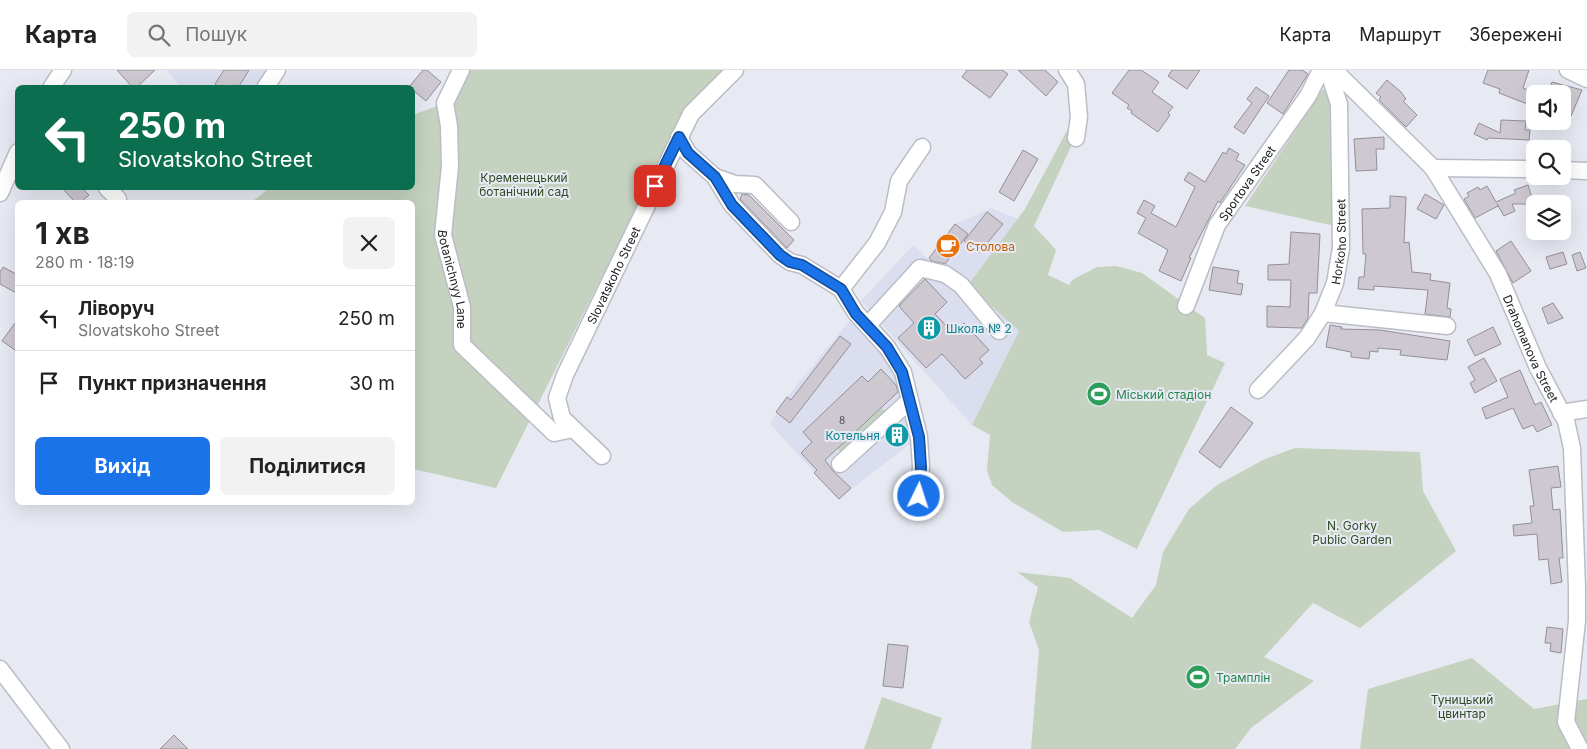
<!DOCTYPE html>
<html lang="uk">
<head>
<meta charset="utf-8">
<style>
	:root { --surface:#fff; --page:#f2f2f2; --text:#222; --muted:#767676; --line:#e0e0e0; --accent:#1a73e8 }
	body { margin:0; font-family:Inter,sans-serif; background:var(--page); color:var(--text); height:100vh; display:flex; flex-direction:column; font-size:19px; white-space:nowrap }
	* { box-sizing:border-box; margin:0 }
	p { font-size:16px; color:var(--muted) }
	.icon { flex:none; width:28px; height:28px; fill:none; stroke:currentColor; stroke-width:2; stroke-linecap:round; stroke-linejoin:round }
	.map { position:relative; flex:1; overflow:hidden }
	.panel { position:absolute; left:15px; top:130px; width:400px; height:305px; display:flex; flex-direction:column; background:var(--surface); border-radius:8px; box-shadow:0 5px 20px #0002 }
	.panel>* { flex:none }
	.guide { position:absolute; left:15px; top:15px; width:400px; height:105px; border-radius:8px; box-shadow:0 5px 20px #0002; background:#0b6e4f; color:#fff; overflow:hidden }
	.buttons { position:absolute; left:1526px; top:15px; display:grid; gap:10px }
	.buttons a { display:grid; place-items:center; width:45px; height:45px; border-radius:8px; background:var(--surface); box-shadow:0 5px 20px #0002; font-size:25px }
	.pin { position:absolute; display:grid; place-items:center; width:42px; height:42px; color:#fff; margin:-21px; border-radius:10px; box-shadow:0 2px 8px #0006 }
	.me { position:absolute; width:55px; margin:-28px; rotate:4deg; stroke-linejoin:round; filter:drop-shadow(0 0 4px #0008) }
	.turn { display:flex; align-items:center; gap:18px; height:105px; padding:0 20px; font-size:22px }
	.turn .icon { width:65px; height:65px; stroke-width:2.5 }
	.turn b { display:block; font-size:35px; line-height:42px }
	.round { display:grid; place-items:center; flex:none; width:52px; height:52px; border-radius:8px; background:var(--page) }
	.head { display:flex; align-items:center; justify-content:space-between; height:85px; padding:0 20px }
	h1 { font-size:30px; font-weight:700; line-height:38px }
	.button { display:flex; gap:10px; margin-top:auto; padding:10px 20px }
	.button a { flex:1; height:58px; border-radius:8px; background:var(--accent); color:#fff; font-size:20px; font-weight:700; line-height:58px; text-align:center }
	.button a+a { background:var(--page); color:var(--text) }
	ul { padding:0; list-style:none }
	li { display:flex; align-items:center; gap:15px; height:65px; padding:0 20px; border-top:1px solid var(--line) }
	li div { flex:1 }
	li b { display:block; font-size:19px }
	li em { font-style:normal }
	header { display:flex; align-items:center; gap:30px; box-sizing:border-box; height:70px; padding:0 25px; background:var(--surface); border-bottom:1px solid var(--line) }
	header strong { font-size:24px }
	nav { display:flex; gap:28px; margin-inline-start:auto; font-size:18px }
	.search { width:350px; height:45px; background:var(--page); display:flex; align-items:center; gap:12px; box-sizing:border-box; padding:0 18px; border-radius:8px; color:var(--muted); font-size:19px }
	.map>svg:first-child { display:block }
	.built { fill:#dbdeef }
	.green { fill:#c4d2bf }
	.building { fill:#cec8d1; stroke:#948e96 }
	.lines { fill:none; stroke-linecap:round; stroke-linejoin:round }
	.minor-casing { stroke:#bbbdc6; stroke-width:19 }
	.minor { stroke:#fff; stroke-width:16 }
	.route-casing { stroke:#114b97; stroke-width:12 }
	.route { stroke:#1a73e8; stroke-width:9 }
	.labels { text-anchor:middle; dominant-baseline:central; stroke-width:4; stroke-linejoin:round; paint-order:stroke }
	.number-label { font-size:10px; fill:#4c4b50 }
	.park-label { font-size:12px; fill:#304b24; stroke:#e7eaf3 }
	.street-label { font-size:12px; fill:#202125; stroke:#e7eaf3 }
	.food-label { font-size:12px; fill:#c56008; stroke:#e7eaf3; text-anchor:start }
	.culture-label { font-size:12px; fill:#0d838f; stroke:#e7eaf3; text-anchor:start }
	.leisure-label { font-size:12px; fill:#27864d; stroke:#e7eaf3; text-anchor:start }
</style>
</head>
<body>
<header>
<strong>Карта</strong>
<div class="search"><svg class="icon" aria-label="search" viewBox="0 0 24 24"><circle cx="10" cy="10" r="6"/><path d="M15 15l6 6"/></svg>Пошук</div>
<nav><a>Карта</a><a>Маршрут</a><a>Збережені</a></nav>
</header>
<div class="map">
<svg width="1587" height="679" viewBox="0 0 1587 679">
	<rect width="100%" height="100%" fill="#e7eaf3"/>
	<!-- built -->
	<path class="built" d="M166 0H277L265 18 181 17Z
		M991 138 1034 156 1056 180 1047 205 972 355 861 231 913 175 928 189 955 154Z
		M856 243 887 277 919 367 839 429 770 354 787 327Z"/>
	<!-- green -->
	<path class="green" d="M461 0H723L688 35 496 418 413 399 412 132H252L269 118H412L413 45 445 33Z
		M1323 19 1332 26 1335 156 1245 136Z
		M1069 57 1076 66 1034 156 1056 180 1048 205 1069 215 1072 210 1097 197 1116 196 1142 203 1205 248 1207 285 1225 293 1137 479 1099 460 1063 462 1012 432 992 415 987 400 990 365 972 355 1019 261 968 215 1025 139Z
		M882 338 888 344 843 385 837 378Z
		M1295 378 1420 382 1423 421 1456 481 1360 558 1313 533 1264 587 1314 611 1251 658 1235 679H1031L1039 580 1029 552 1038 517 1017 502 1070 508 1132 548 1156 515 1163 482 1189 439 1217 415 1265 389Z
		M1472 588 1534 639 1587 629V679H1360L1368 619Z
		M882 627 942 648 931 679H864Z"/>
	<!-- building -->
	<path class="building" d="M117 0H155L136 18H133Z
		M224 0H249L238 18H220L215 14Z
		M423 0H427L441 12 426 31 409 17Z
		M967 0H1002L1008 4 990 28 962 7Z
		M1018 0H1045L1058 12 1046 26Z
		M1129 0H1141L1159 12 1152 22 1173 37 1168 43 1170 45 1158 62 1131 43 1132 41 1127 38 1129 35 1112 23Z
		M1172 0H1200L1187 19 1168 6Z
		M1289 0H1302L1308 4 1283 44 1267 33Z
		M1488 0H1529L1523 18 1535 23V37L1499 23 1500 19 1483 13Z
		M1387 10 1401 22 1406 29 1403 31 1417 45 1406 57 1379 30 1381 27 1376 23Z
		M1552 12 1582 20 1571 46 1562 43V24H1548Z
		M1256 17 1269 26 1244 64 1234 57 1252 33 1247 29Z
		M1501 50 1526 51 1525 60H1530L1529 70 1488 68 1487 70 1474 64 1479 53 1500 63Z
		M1384 67V79H1376L1377 100 1356 101 1354 69Z
		M1229 78 1239 84 1236 90 1245 95 1220 133 1218 131 1189 188H1191L1181 211 1159 201 1168 180 1138 163 1146 148 1137 143 1144 130 1155 136 1151 143 1176 157 1195 117 1184 110 1189 102 1205 112 1223 82 1226 84Z
		M1023 80 1038 89 1014 131 999 122Z
		M1528 115 1534 134H1512L1515 141 1504 146 1497 134 1498 136 1475 148 1464 129 1469 126 1467 123 1478 117 1480 120 1487 116 1496 132 1516 123 1514 120Z
		M62 118H82L89 125 81 132H75Z
		M742 124 749 125 794 170 787 178 740 129Z
		M1425 124 1444 135 1436 149 1417 139Z
		M1390 126 1406 127 1404 173 1409 172 1412 202 1431 204 1430 210 1450 213 1447 238 1451 239 1450 247 1425 244 1428 220 1374 216V220L1358 219 1359 207H1364L1366 184H1363L1362 139 1390 138Z
		M987 142 1003 154 979 183 964 171Z
		M955 154 968 164 945 194 932 191 929 188Z
		M1291 162 1320 164 1317 223H1309L1308 248 1302 258 1267 257V236L1290 237 1291 210H1268V195L1289 194Z
		M1511 171 1531 201 1513 213 1496 181Z
		M1563 182 1567 194 1550 199 1546 187Z
		M1580 182 1586 198 1577 201 1572 185Z
		M3 197 18 205V224L0 214V202Z
		M1213 197 1239 201 1237 213 1243 214 1241 225 1209 220Z
		M925 209 947 232 935 244 953 263 964 253 989 280 979 289 983 293 965 309 942 284 926 298 898 268 914 253 899 236Z
		M1553 233 1563 248 1548 254 1542 238Z
		M18 249V282L2 271Z
		M1330 255 1342 257 1341 259 1380 260 1450 271 1447 290 1400 285 1401 280 1378 278V282L1370 281 1369 289 1351 287V282L1326 277Z
		M1493 257 1501 274 1475 286 1467 270Z
		M840 266 851 274 790 353 776 342 787 327 791 330Z
		M1484 288 1497 311 1475 323 1470 313 1475 310 1468 297Z
		M881 299 896 315 898 322 825 390 833 401 851 418 839 429 814 403 817 400 801 383 812 372 803 362 862 306 868 312Z
		M1520 300 1535 335 1541 332 1552 355 1537 362 1533 355 1523 359 1513 338 1486 349 1482 338 1508 327 1500 309Z
		M1231 337 1253 353 1220 398 1199 382Z
		M1558 396 1561 417 1551 418 1553 440 1560 439 1563 488H1559L1562 512 1551 514 1548 489 1539 490 1537 464 1514 466 1513 455 1532 453 1530 436H1534L1529 400Z
		M1547 557 1563 559 1561 583 1550 581 1551 573H1545Z
		M888 574 908 576 903 618 883 616Z
		M174 665 188 679H160Z"/>
	<g class="lines">
		<defs>
			<g id="minor">
				<path id="s1" d="M461 0 445 33 449 56 450 96 443 165 462 237V275L554 363 573 359"/>
				<path d="M1067 0 1076 14 1079 47 1076 68"/>
				<path id="s2" d="M1334 0 1433 98 1498 204 1538 298 1566 351 1572 378 1577 518V551L1566 652 1580 679"/>
				<path d="M1568 0 1587 9"/>
				<path d="M51 18 63 0"/>
				<path d="M265 18 277 0"/>
				<path d="M679 67 688 83 715 107 732 135 780 185 790 192 802 195 841 219 856 243 887 277 903 302 919 367 921 397 919 426"/>
				<path d="M1433 98 1535 99"/>
				<path d="M1562 100 1587 101"/>
				<path d="M715 107 735 114 755 115 791 152"/>
				<path d="M107 118 118 129V132"/>
				<path d="M0 123 18 82"/>
				<path d="M841 219 877 173 893 142 899 111 922 77"/>
				<path id="s3" d="M1186 236 1217 155 1308 26 1321 0"/>
				<path d="M1323 243 1447 256"/>
				<path d="M868 255 920 198 945 204 961 215 999 261"/>
				<path id="s4" d="M1258 320 1307 268 1323 243 1335 213 1341 178 1339 34 1328 0"/>
				<path d="M1561 343 1587 339"/>
				<path id="s5" d="M602 386 562 348 557 328 565 305 691 44 735 0"/>
				<path d="M840 394 908 332"/>
				<path d="M0 599 61 679"/>
			</g>
		</defs>
		<!-- minor casing -->
		<use href="#minor" class="minor-casing"/>
		<!-- minor -->
		<use href="#minor" class="minor"/>
	</g>
	<g class="lines">
		<defs>
			<path id="route" d="M655 116 679 67 688 83 715 107 732 135 780 185 790 192 802 195 841 219 856 244 887 277 902 302 919 367 921 397 919 426"/>
		</defs>
		<!-- route casing -->
		<use href="#route" class="route-casing"/>
		<!-- route -->
		<use href="#route" class="route"/>
	</g>
	<!-- icons -->
	<defs>
		<symbol id="cafe-disc" viewBox="-11 -11 22 22"><circle r="9.5" fill="#e8710a" stroke="#e7eaf3"/><path d="M-5.5-4.5H6V0H3Q3 3.5 0 3.5H-2.5Q-5.5 3.5-5.5 0ZM3-3.2v2h1.7v-2ZM-6 4.5H4V6H-6Z" fill="#fff"/></symbol>
		<symbol id="building-disc" viewBox="-11 -11 22 22"><circle r="9.5" fill="#0f9aa8" stroke="#e7eaf3"/><path d="M-4-6H4V6H1V3H-1V6H-4ZM-2.5-4.3h1.7v1.8h-1.7ZM.8-4.3h1.7v1.8H.8ZM-2.5-1h1.7V.8h-1.7ZM.8-1h1.7V.8H.8Z" fill="#fff"/></symbol>
		<symbol id="stadium-disc" viewBox="-11 -11 22 22"><circle r="9.5" fill="#2e9e5b" stroke="#e7eaf3"/><path d="M0-5a6.5 5 0 1 0 0 10a6.5 5 0 1 0 0-10ZM-3.5-1.8h7v3.6h-7Z" fill="#fff"/></symbol>
	</defs>
	<g fill-rule="evenodd">
		<use href="#cafe-disc" x="934" y="162" width="28" height="28"/>
		<use href="#building-disc" x="915" y="244" width="28" height="28"/>
		<use href="#stadium-disc" x="1085" y="310" width="28" height="28"/>
		<use href="#building-disc" x="883" y="351" width="28" height="28"/>
		<use href="#stadium-disc" x="1184" y="593" width="28" height="28"/>
	</g>
	<g class="labels">
		<!-- number labels -->
		<g class="number-label">
			<text x="842" y="350">8</text>
		</g>
		<!-- park labels -->
		<g class="park-label">
			<text x="524" y="107">Кременецький<tspan x="524" dy="14">ботанічний сад</tspan></text>
			<text x="1352" y="455">N. Gorky<tspan x="1352" dy="14">Public Garden</tspan></text>
			<text x="1462" y="629">Туницький<tspan x="1462" dy="14">цвинтар</tspan></text>
		</g>
		<!-- street labels -->
		<g class="street-label">
			<text stroke="none"><textPath href="#s3" startOffset="138">Sportova Street</textPath></text>
			<text stroke="none"><textPath href="#s4" startOffset="175">Horkoho Street</textPath></text>
			<text stroke="none"><textPath href="#s5" startOffset="211">Slovatskoho Street</textPath></text>
			<text stroke="none"><textPath href="#s1" startOffset="215">Botanichnyy Lane</textPath></text>
			<text stroke="none"><textPath href="#s2" startOffset="345">Drahomanova Street</textPath></text>
		</g>
		<!-- food labels -->
		<g class="food-label">
			<text x="966" y="176">Столова</text>
		</g>
		<!-- culture labels -->
		<g class="culture-label">
			<text x="946" y="258">Школа № 2</text>
			<text x="880" y="365" text-anchor="end">Котельня</text>
		</g>
		<!-- leisure labels -->
		<g class="leisure-label">
			<text x="1116" y="324">Міський стадіон</text>
			<text x="1216" y="607">Трамплін</text>
		</g>
	</g>
</svg>
<div class="buttons">
<a><svg class="icon" aria-label="sound" viewBox="0 0 24 24"><path d="M4 9h4l5-4v14l-5-4H4zM17 9q2 3 0 6"/></svg></a>
<a><svg class="icon" aria-label="search" viewBox="0 0 24 24"><circle cx="10" cy="10" r="6"/><path d="M15 15l6 6"/></svg></a>
<a><svg class="icon" aria-label="layers" viewBox="0 0 24 24"><path d="M12 4l9 5-9 5-9-5zM3 14l9 5 9-5"/></svg></a>
</div>
<div class="pin" style="left:655px;top:116px;background:#d93025"><svg class="icon" aria-label="arrive" viewBox="0 0 24 24"><path d="M6 21V4h12l-3 4 3 4H6"/></svg></div>
<svg class="me" style="left:919px;top:426px" viewBox="-20 -20 40 40"><circle r="17" fill="#1a73e8" stroke="#fff" stroke-width="3"/><path d="M0-11L8 9 0 5-8 9z" fill="#fff"/></svg>
<div class="guide">
<div class="turn"><svg class="icon" aria-label="left" viewBox="0 0 24 24"><path d="M17 20v-9H6M10 6l-5 5 5 5"/></svg><div><b>250 m</b>Slovatskoho Street</div></div>
</div>
<section class="panel">
<div class="head"><div><h1>1 хв</h1><p>280 m · 18:19</p></div><a class="round"><svg class="icon" aria-label="close" viewBox="0 0 24 24"><path d="M6 6l12 12M18 6L6 18"/></svg></a></div>
<ul>
<li><svg class="icon" aria-label="left" viewBox="0 0 24 24"><path d="M17 20v-9H6M10 6l-5 5 5 5"/></svg><div><b>Ліворуч</b><p>Slovatskoho Street</p></div><em>250 m</em></li>
<li><svg class="icon" aria-label="arrive" viewBox="0 0 24 24"><path d="M6 21V4h12l-3 4 3 4H6"/></svg><div><b>Пункт призначення</b></div><em>30 m</em></li>
</ul>
<div class="button"><a>Вихід</a><a>Поділитися</a></div>
</section>
</div>
</body>
</html>
